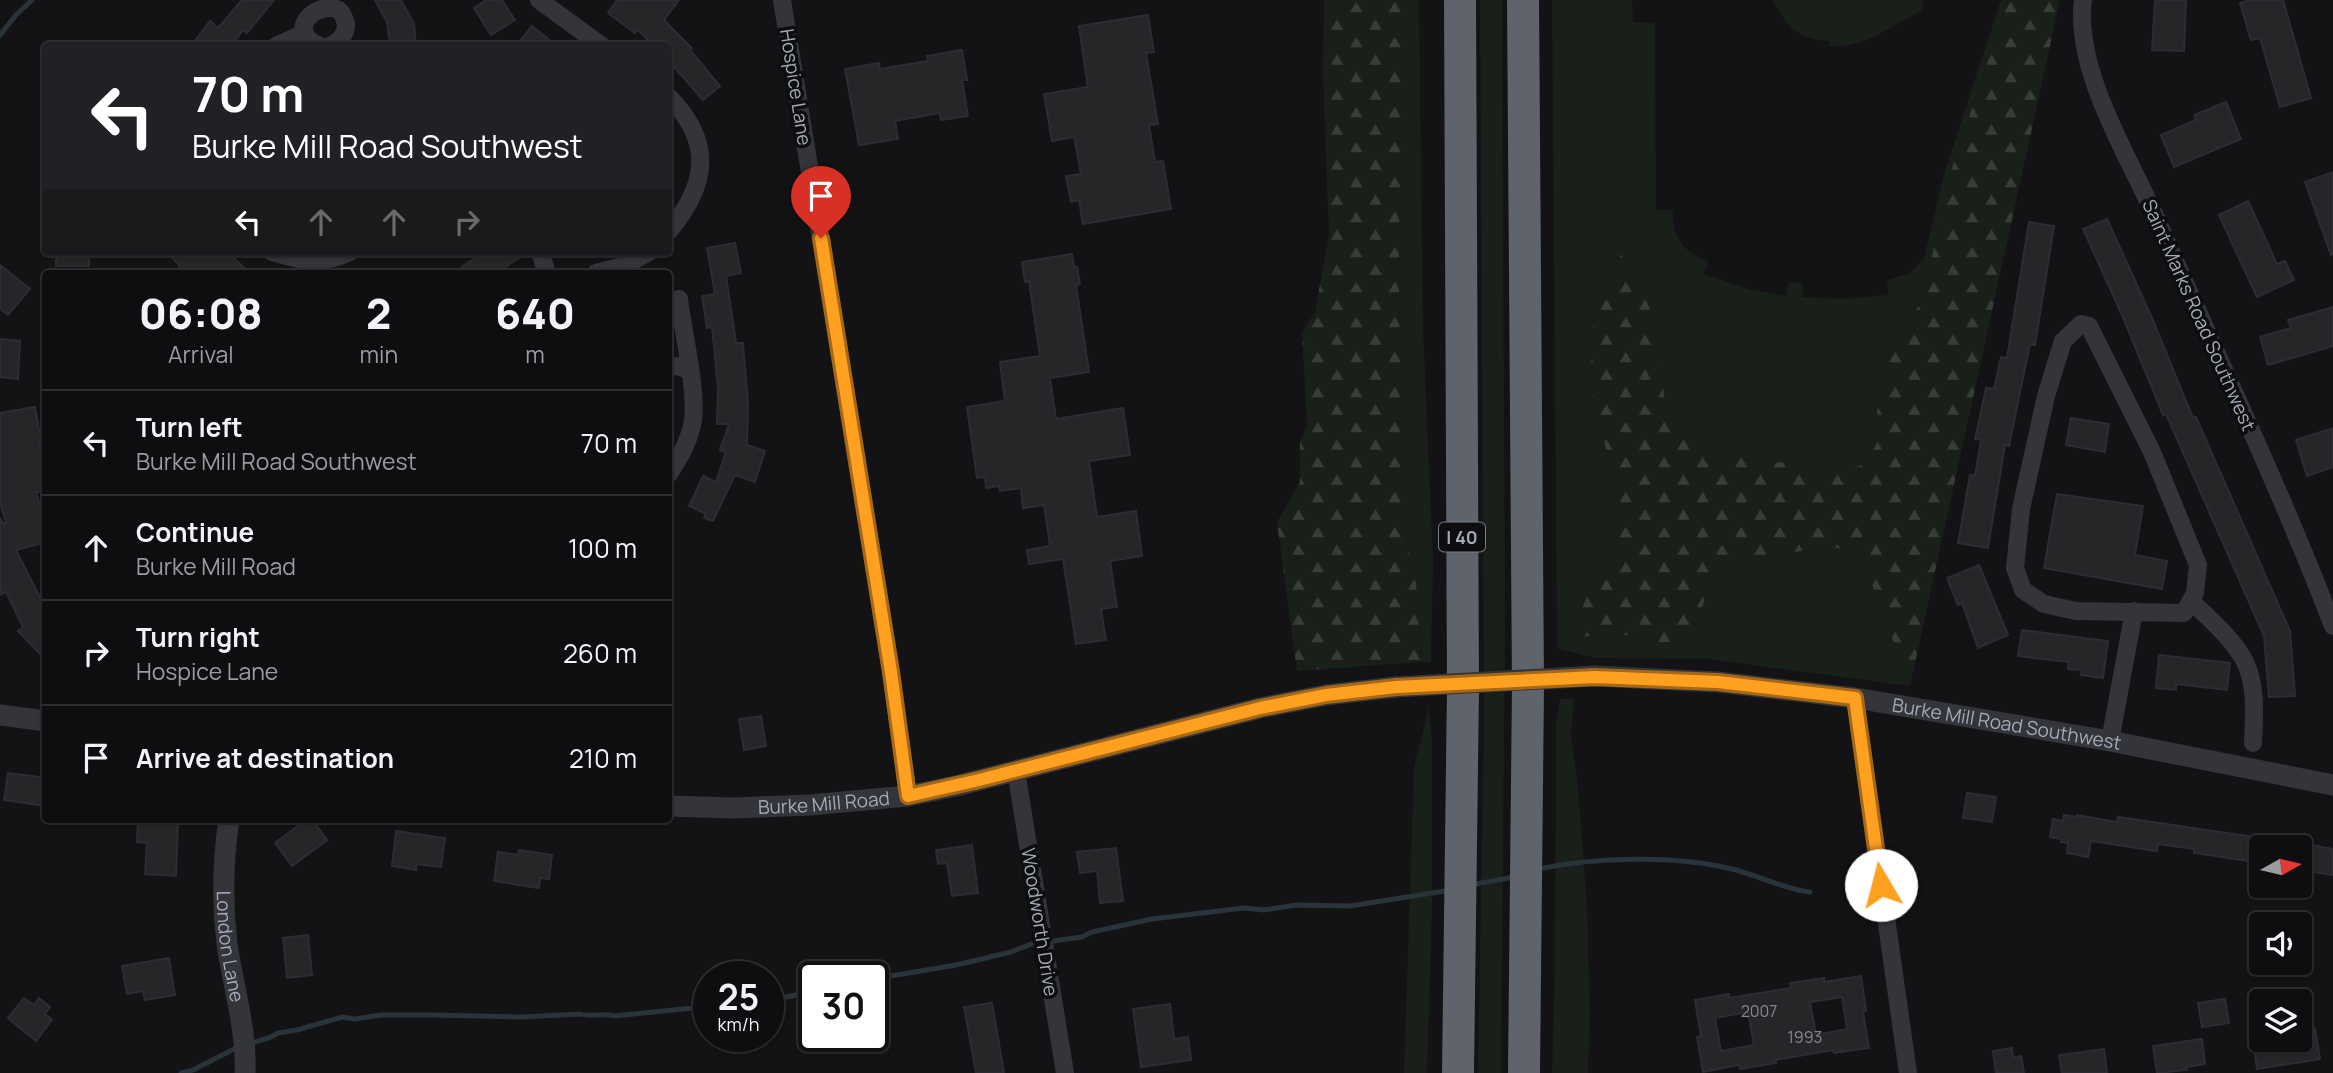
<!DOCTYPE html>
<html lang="en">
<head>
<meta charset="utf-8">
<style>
	:root { --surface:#0e0e10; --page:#171719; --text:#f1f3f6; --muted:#9b9c9f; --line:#2e2e30 }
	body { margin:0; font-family:Manrope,sans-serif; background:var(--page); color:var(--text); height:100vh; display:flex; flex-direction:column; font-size:26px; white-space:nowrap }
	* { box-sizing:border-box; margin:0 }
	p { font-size:23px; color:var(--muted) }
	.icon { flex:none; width:38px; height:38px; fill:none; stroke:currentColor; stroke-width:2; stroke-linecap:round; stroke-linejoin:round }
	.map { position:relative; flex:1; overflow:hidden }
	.panel { position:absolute; left:42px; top:270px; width:630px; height:553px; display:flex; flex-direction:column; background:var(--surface); border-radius:7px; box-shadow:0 2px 5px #0004,0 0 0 2px var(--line) }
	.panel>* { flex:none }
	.banner { position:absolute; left:42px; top:42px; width:630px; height:214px; border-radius:7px; box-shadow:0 2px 5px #0004,0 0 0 2px var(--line); background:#202124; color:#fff; overflow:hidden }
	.needle { width:46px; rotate:82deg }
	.fabs { position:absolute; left:2249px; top:835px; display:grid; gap:14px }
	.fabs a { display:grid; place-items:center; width:63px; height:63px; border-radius:7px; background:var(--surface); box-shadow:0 2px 5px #0004,0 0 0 2px var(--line); font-size:35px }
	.speed { position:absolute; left:693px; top:961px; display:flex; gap:14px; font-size:35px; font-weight:700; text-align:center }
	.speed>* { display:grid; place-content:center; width:91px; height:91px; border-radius:50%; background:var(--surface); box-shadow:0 2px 5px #0004,0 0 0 2px var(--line); line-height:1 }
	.speed small { font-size:18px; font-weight:400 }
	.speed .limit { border:4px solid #111; border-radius:10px; background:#fff; color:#111 }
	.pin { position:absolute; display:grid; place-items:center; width:60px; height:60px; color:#fff; margin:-72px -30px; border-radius:50% 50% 50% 0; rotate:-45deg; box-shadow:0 0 7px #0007 }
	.pin .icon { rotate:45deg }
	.me { position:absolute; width:77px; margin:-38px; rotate:352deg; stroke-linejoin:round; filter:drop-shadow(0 0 5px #0008) }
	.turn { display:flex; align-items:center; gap:24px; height:147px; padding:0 35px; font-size:32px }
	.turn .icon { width:91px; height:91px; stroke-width:2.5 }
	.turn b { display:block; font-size:49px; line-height:60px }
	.lanes { display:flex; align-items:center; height:66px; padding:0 35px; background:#0003; justify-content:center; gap:35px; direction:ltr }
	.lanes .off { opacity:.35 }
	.eta { display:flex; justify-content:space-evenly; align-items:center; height:119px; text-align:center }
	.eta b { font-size:42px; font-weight:800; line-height:49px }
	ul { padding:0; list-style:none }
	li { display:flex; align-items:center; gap:21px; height:105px; padding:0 35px; border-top:2px solid var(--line) }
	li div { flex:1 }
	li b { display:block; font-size:26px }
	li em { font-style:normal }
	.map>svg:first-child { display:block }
	.grass { fill:#192019 }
	.forest { fill:url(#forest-firs) }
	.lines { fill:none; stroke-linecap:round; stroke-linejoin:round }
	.stream { stroke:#28343a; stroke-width:5 }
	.building { fill:#262629; stroke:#2d2d31; stroke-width:2; fill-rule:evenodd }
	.minor { stroke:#34353a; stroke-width:18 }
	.tertiary { stroke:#34353a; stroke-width:21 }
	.motorway { stroke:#5f646c; stroke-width:32 }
	.tertiary-bridge { stroke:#34353a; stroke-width:21 }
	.route-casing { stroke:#a66815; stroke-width:18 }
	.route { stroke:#ffa021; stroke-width:12 }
	.labels { text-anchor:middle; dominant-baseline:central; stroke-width:7; stroke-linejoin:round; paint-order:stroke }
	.number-label { font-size:16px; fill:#838993 }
	.shield { fill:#0e0e10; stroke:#767c85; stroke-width:2 }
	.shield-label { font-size:18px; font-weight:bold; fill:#a3abb7 }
	.street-label { font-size:19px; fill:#a3abb7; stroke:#0e0e10 }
</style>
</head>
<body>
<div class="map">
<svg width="2333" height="1073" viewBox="0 0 2333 1073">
	<defs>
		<pattern id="forest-firs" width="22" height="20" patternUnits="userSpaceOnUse" patternTransform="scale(1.75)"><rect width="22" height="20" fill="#192019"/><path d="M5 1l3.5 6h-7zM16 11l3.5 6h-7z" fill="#373e38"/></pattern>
	</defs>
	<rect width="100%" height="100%" fill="#131315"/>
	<!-- grass -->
	<path class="grass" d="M1402 0H1419L1423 329 1433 560 1431 662H1421L1416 580 1401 514 1399 236 1402 100Z
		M1480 0H1502L1505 628 1501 1073H1478L1484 723Z
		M1552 0H1632L1633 22 1655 23 1656 210H1673C1671 236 1683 252 1708 261L1704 274 1748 289 1786 296 1789 282 1803 284V297L1841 299 1888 295 1887 280 1909 274 1924 259 1944 174 2001 0H2008L1948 180 1923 299 1900 334 1889 358 1877 411 1879 430 1877 443 1869 457 1860 466 1846 469H1811L1783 462 1760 463 1738 455 1705 448 1674 425 1666 407 1654 325 1644 288 1613 256 1618 279 1604 287 1593 300 1591 372 1593 408 1617 483 1620 528 1614 564 1590 588 1572 637 1629 635 1662 643 1690 639 1714 576 1744 557 1834 548 1859 550 1910 686 1707 659 1595 658 1559 649 1557 645Z
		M1772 0H1922L1924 6 1922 10C1893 25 1864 49 1829 46V41C1793 37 1790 28 1772 0Z
		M1560 699H1574L1571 735 1578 787 1587 906 1590 1015 1588 1073H1552L1555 960 1556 724Z
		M1429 707 1432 740V912L1427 1073H1404L1414 767Z"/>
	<!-- forest -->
	<path class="forest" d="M1324 0H1402V100L1399 236 1401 514 1416 580 1421 662 1297 671 1277 522 1300 482V442L1307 426 1302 332 1315 312 1329 235 1323 73Z
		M2008 0H2060L1910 686 1859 550 1834 548 1744 557 1714 576 1690 639 1662 643 1629 635 1571 637 1590 588 1614 563 1620 528 1617 483 1593 408 1591 372 1593 300 1604 287 1618 279 1613 256 1620 253 1644 288 1654 325 1666 407 1674 425 1705 448 1738 455 1760 463 1783 462 1811 469H1846L1860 466 1869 457 1877 443 1879 430 1877 411 1889 358 1900 334 1923 299 1948 180Z"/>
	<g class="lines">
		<!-- stream -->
		<path class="stream" d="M0 35 16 15 32 0
			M1538 869C1596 857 1674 855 1732 869 1758 875 1782 889 1810 892
			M1470 885 1509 878 1515 874
			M873 979 956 965 1011 952 1031 944 1082 937 1092 932 1152 919 1244 908 1264 910 1297 905 1350 906 1451 890
			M768 1001 814 991
			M249 1044 271 1037 278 1033 297 1030 342 1017 355 1019 381 1015H434L521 1017 580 1014C592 1018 603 1012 614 1016L693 1008 709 1009
			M181 1073 193 1070 240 1046"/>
	</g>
	<!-- building -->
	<path class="building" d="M242 0H274L247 33 243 30 231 46H191L210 21 218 28Z
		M375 0H401L414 24 416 46H390L387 22Z
		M486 0H502L515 20 491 35 474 8Z
		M617 0H679L664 20 692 48 690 50 720 86 703 100 668 60V46H654L637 29 635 33 608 13Z
		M2155 0H2186L2184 51 2152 50Z
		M2249 0H2283L2311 98 2280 107 2260 38 2251 40 2240 3Z
		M1148 15 1154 52 1146 53 1158 124 1149 125 1155 162 1163 161 1171 209 1083 224 1079 200 1071 202 1066 176 1081 174 1074 137 1052 141 1044 94 1088 87 1079 26Z
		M532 26 557 46H516Z
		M962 50 967 80H962L968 116 941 120 940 113 895 121 898 139 859 145 845 69 879 63 880 69 928 61 927 56Z
		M2226 102 2241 139 2174 167 2161 135 2196 120 2194 115Z
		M2333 172V254L2331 255 2305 182Z
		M2248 201 2277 264 2285 261 2294 280 2257 297 2219 215Z
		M2107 219 2152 318 2193 418 2196 417 2290 631 2295 696 2269 697 2264 636 2166 414 2163 415 2122 315 2083 229Z
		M2029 222 2054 226 2035 345 2030 344 2009 446 2005 445 1988 548 1958 543 1970 475 1975 476 1981 440 1975 439 1986 388 1994 389 2001 357 2007 358Z
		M735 243 741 273 726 276 736 343H743L748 403 747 445 765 451 755 482 735 475 713 521 704 518 706 514 689 506 703 476 716 482 726 452 720 450 729 424H717L718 387 712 327 707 328 702 296 715 294 707 248Z
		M56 252H89V266H56Z
		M167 252H227L250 273H174L180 266Z
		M484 252H527L497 273H453Z
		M1072 254 1074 267H1077L1080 284 1076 285 1089 372 1050 378 1056 419 1123 408 1130 455 1089 461 1097 517 1136 511 1142 556 1110 561 1117 607 1101 609 1106 640 1076 644 1063 559 1029 564 1027 550 1050 546 1044 505 1023 508 1021 488 1000 491 999 486 986 488 985 477 977 478 967 407 1005 401 1000 362 1040 356 1029 281 1025 282 1022 262Z
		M0 265 30 289 8 315 0 309Z
		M2333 307V346L2268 365 2260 337 2291 328 2288 320Z
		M0 339 20 341 18 379 0 377Z
		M35 407 41 441H39L45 491 36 492 46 525V542L16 550 46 609V660L18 631 23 627 6 592 0 595V518L3 524 6 523 0 503V413Z
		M2071 418 2109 424 2105 452 2066 445Z
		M2333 428V467L2307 476 2296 440Z
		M2057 494 2143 506 2135 555 2167 561 2162 589 2044 568Z
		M1979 565 2008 635 1978 648 1962 603 1958 605 1947 578Z
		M2022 630 2108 641 2103 678 2081 675 2082 670 2068 669 2069 662 2018 656Z
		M2159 655 2230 663 2227 690 2176 684V690L2156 688Z
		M761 716 766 746 744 750 739 719Z
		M8 773 46 778V806L4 800Z
		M1967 793 1996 797 1992 822 1963 818Z
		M2064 815 2076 817 2077 815 2117 822 2118 817 2261 838V863L2194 853V849L2158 844 2157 851 2091 841 2088 857 2067 853 2068 843 2061 842V839L2050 837 2053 819 2063 821Z
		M149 819H178L176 876 145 874 147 843 137 842 138 821 149 822Z
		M307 819H312L327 840 292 866 275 843Z
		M396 831 445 838 441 867 416 864V870L392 866Z
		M972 845 978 893 952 896 947 863 938 864 936 850Z
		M2311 845 2333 849V875L2307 871Z
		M1116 848 1123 901 1100 903 1097 871 1080 873 1077 852Z
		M519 850 552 855 549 879 540 878 539 888 494 881 498 852 518 855Z
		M308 935 312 975 287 978 283 938Z
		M169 958 175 995 145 1000 143 991 127 994 122 966Z
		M1861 976 1866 1011 1863 1012 1869 1048 1834 1053 1833 1050 1775 1060 1776 1063 1740 1069 1739 1065 1703 1072 1697 1037 1701 1036 1695 1000 1729 994V998L1791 988 1790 983 1824 978V982ZM1842 997 1847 1029 1816 1035 1810 1002ZM1748 1012 1754 1045 1721 1051 1715 1018Z
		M24 998 34 1005 39 998 50 1007 45 1014 52 1020 36 1041 8 1018Z
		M2225 999 2229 1023 2202 1027 2198 1003Z
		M992 1003 1004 1073H976L964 1007Z
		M1170 1004 1174 1039 1188 1037 1191 1060 1141 1067 1133 1009Z
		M2315 1028 2320 1059 2257 1069 2254 1046 2273 1043 2272 1040H2300V1030Z
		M2202 1039 2205 1064 2186 1067 2187 1070 2157 1073 2153 1046Z
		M2012 1048 2013 1057 2021 1056 2024 1073H1996L1993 1051Z
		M2104 1049 2107 1073H2062L2059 1055Z"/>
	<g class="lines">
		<!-- minor -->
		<path class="minor" d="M539 0 602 46
			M782 0 891 672 908 796
			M2083 0C2074 70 2128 155 2156 218 2216 354 2280 488 2333 626
			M276 46 305 33
			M320 46C284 32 315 0 339 10 343 14 345 19 346 25 346 35 339 42 330 46
			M668 96C714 142 708 185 668 232
			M272 252C302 261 321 266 350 252
			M540 252 547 273
			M596 273 623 266 649 252
			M2081 324 2089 326 2152 452 2198 565 2195 593 2184 613 2076 611 2044 604 2023 590 2015 568 2021 509 2046 396 2063 341Z
			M668 367 677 366 689 370
			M668 475C680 458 690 440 693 420 697 390 683 332 679 299
			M2191 601C2208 617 2235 641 2245 662 2257 686 2254 717 2253 743
			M1855 698 1908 1073
			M2110 741 2134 611
			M1016 771 1065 1073"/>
		<!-- tertiary -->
		<g class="tertiary">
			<path id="s1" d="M1595 676 1718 682 1855 698 2110 741 2333 785"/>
			<path d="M0 715 46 721"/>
			<path id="s2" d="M668 806 733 808 810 805 908 796 960 785 1260 708 1326 695 1396 687"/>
			<path id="s3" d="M229 819C223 860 222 903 227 944 233 986 247 1030 245 1073"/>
		</g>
		<!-- motorway -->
		<path class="motorway" d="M1523 0 1528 686 1524 1073
			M1458 1073 1463 689 1460 0"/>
		<!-- tertiary-bridge -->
		<path class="tertiary-bridge" d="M1396 687 1595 676"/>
	</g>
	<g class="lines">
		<defs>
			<path id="route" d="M821 238 891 672 908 796 979 780 1260 708 1326 695 1396 687 1595 677 1718 682 1855 698 1881 885"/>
		</defs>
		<!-- route casing -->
		<use href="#route" class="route-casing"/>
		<!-- route -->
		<use href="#route" class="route"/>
	</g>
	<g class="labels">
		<!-- number labels -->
		<g class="number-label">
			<text x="1759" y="1011">2007</text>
			<text x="1805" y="1037">1993</text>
		</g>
		<!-- shield labels -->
		<rect class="shield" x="1439" y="522.5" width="46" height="29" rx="5"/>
		<g class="shield-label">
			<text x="1462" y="537">I 40</text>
		</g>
		<!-- street labels -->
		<g class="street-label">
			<text transform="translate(796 87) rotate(81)">Hospice Lane</text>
			<text transform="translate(2199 315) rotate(66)">Saint Marks Road Southwest</text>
			<text stroke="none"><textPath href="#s1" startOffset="415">Burke Mill Road Southwest</textPath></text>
			<text stroke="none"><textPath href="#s2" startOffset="156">Burke Mill Road</textPath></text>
			<text transform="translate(1040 922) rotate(81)">Woodworth Drive</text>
			<text stroke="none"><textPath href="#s3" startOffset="128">London Lane</textPath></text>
		</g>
	</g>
</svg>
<div class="fabs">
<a><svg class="needle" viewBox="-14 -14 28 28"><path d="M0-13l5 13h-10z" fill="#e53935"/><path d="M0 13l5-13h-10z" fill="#9b9c9f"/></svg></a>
<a><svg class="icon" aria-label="sound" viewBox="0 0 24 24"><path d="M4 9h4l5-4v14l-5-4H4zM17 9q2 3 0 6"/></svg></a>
<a><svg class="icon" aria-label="layers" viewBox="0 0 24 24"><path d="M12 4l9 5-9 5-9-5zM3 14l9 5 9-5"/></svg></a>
</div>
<div class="speed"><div>25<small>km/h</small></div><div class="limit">30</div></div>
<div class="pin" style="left:821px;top:238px;background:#d93025"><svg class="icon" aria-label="arrive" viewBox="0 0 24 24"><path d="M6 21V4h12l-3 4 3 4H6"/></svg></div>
<svg class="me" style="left:1881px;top:885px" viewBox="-20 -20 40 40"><circle r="19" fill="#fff"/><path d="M0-13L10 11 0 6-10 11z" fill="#ffa021"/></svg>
<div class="banner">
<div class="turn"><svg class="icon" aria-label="left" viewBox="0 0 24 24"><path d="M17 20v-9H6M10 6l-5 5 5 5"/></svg><div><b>70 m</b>Burke Mill Road Southwest</div></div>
<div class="lanes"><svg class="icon" aria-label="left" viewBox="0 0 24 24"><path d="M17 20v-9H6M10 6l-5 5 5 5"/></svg><svg class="icon off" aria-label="ahead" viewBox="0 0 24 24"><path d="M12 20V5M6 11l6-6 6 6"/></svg><svg class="icon off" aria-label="ahead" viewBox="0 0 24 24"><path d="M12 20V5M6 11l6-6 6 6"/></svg><svg class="icon off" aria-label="right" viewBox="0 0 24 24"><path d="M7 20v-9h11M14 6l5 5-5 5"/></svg></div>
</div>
<section class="panel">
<div class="eta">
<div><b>06:08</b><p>Arrival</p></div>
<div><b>2</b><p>min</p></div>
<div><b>640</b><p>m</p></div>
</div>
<ul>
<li><svg class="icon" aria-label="left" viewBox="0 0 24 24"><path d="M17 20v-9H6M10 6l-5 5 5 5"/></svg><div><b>Turn left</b><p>Burke Mill Road Southwest</p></div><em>70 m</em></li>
<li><svg class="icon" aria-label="ahead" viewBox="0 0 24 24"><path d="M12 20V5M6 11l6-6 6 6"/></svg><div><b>Continue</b><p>Burke Mill Road</p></div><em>100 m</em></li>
<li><svg class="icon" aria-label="right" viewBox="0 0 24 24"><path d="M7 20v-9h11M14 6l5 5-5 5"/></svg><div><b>Turn right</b><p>Hospice Lane</p></div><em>260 m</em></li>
<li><svg class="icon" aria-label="arrive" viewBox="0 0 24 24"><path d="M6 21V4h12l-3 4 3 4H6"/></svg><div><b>Arrive at destination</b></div><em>210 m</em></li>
</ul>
</section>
</div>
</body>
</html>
